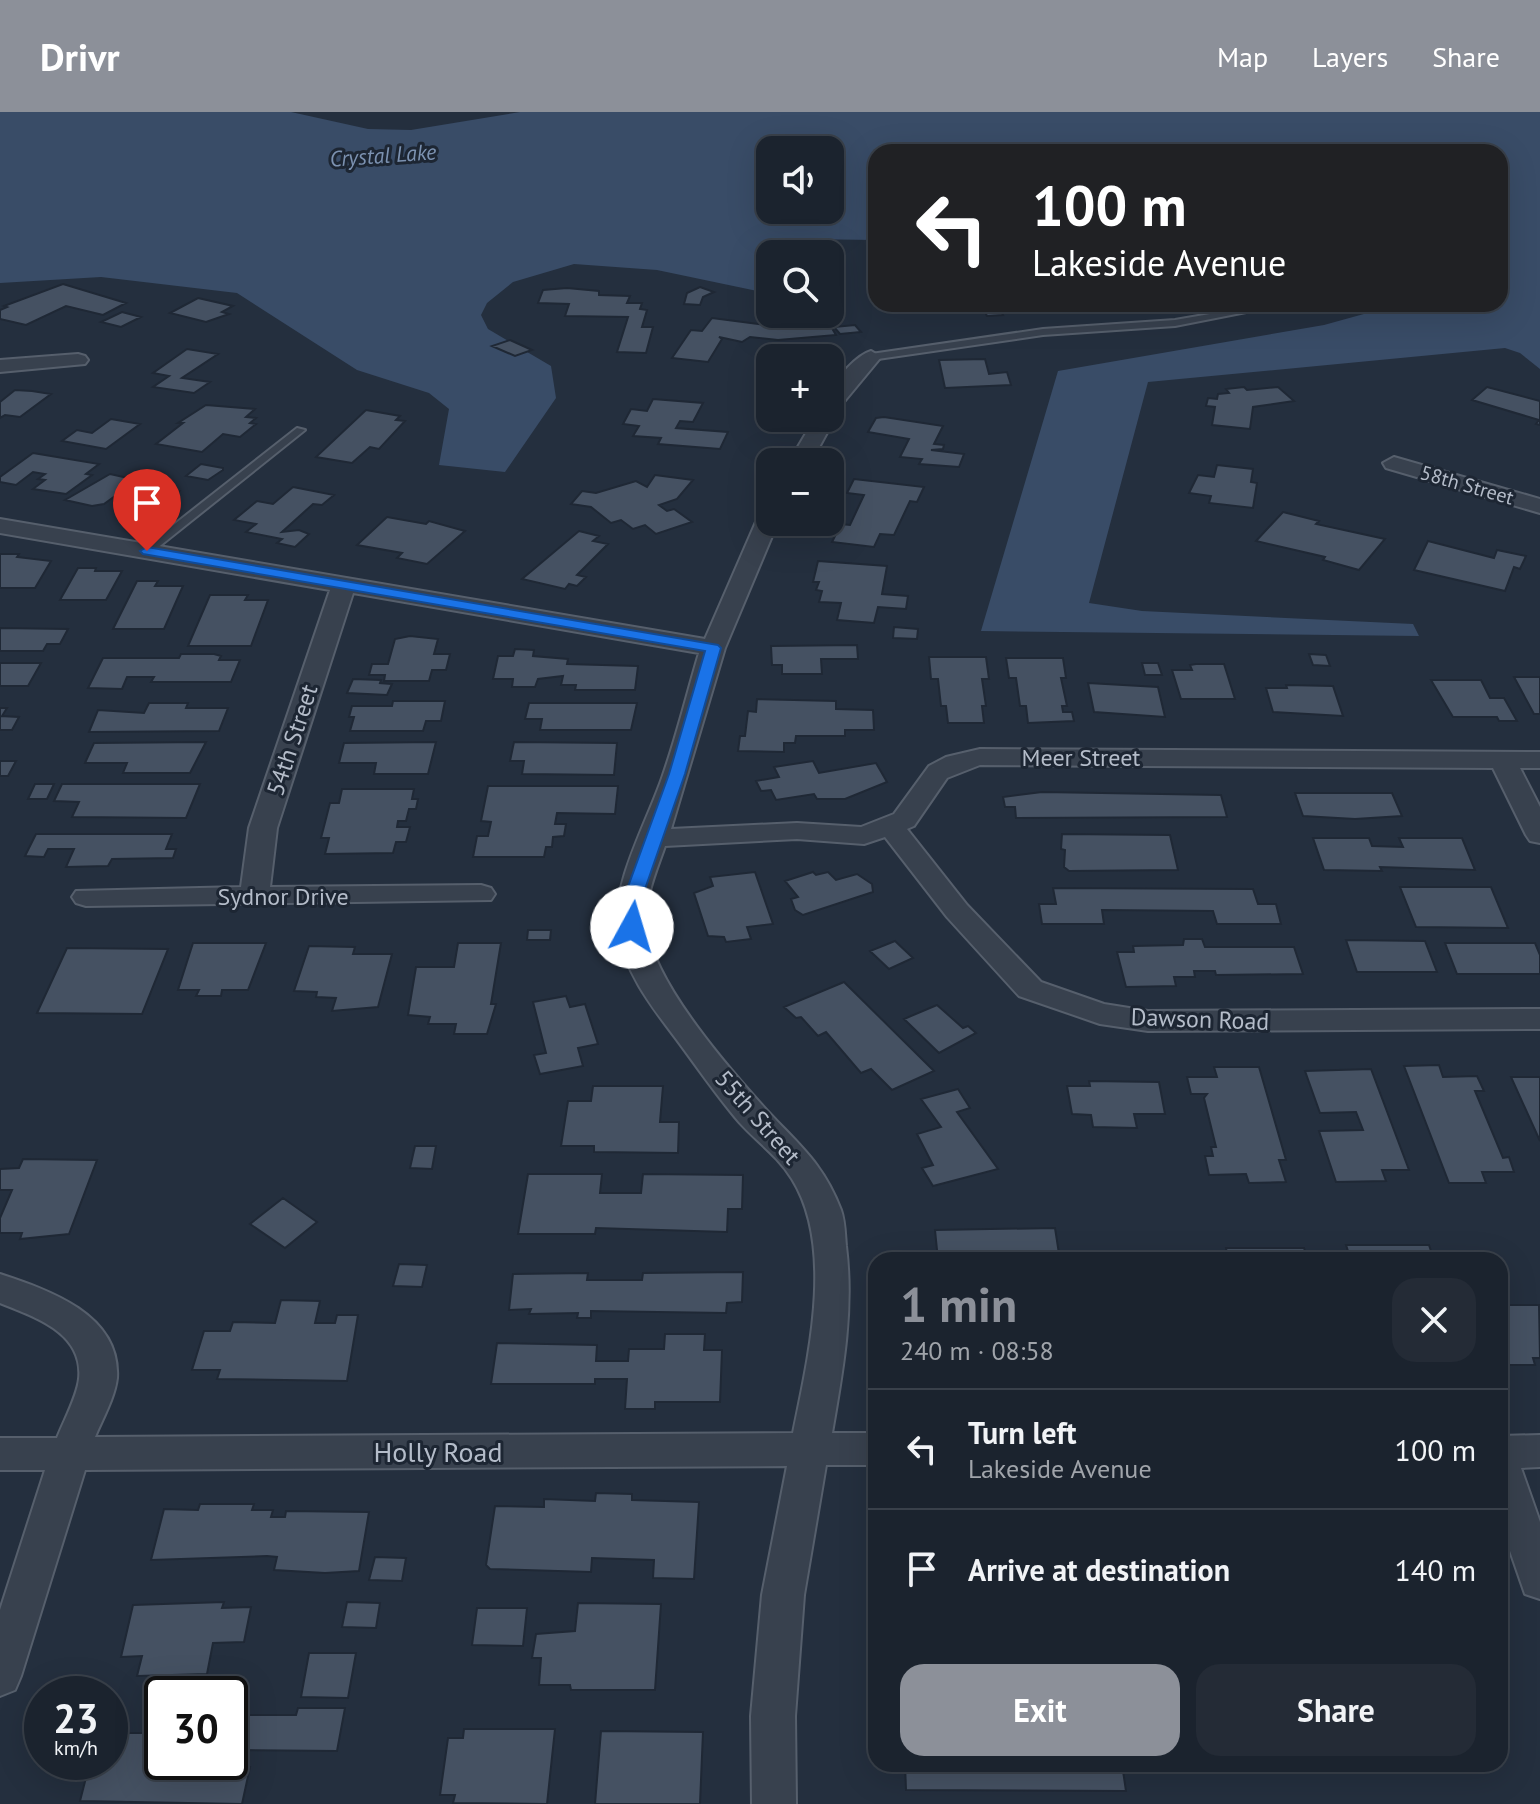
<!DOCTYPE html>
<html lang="en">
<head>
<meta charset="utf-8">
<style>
	:root { --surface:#1b232e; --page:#242b36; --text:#f1f3f6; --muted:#a0a4aa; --line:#39404a; --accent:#8c9099 }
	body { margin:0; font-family:"PT Sans",sans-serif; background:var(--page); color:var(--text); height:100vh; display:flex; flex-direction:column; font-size:30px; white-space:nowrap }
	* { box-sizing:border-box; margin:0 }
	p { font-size:26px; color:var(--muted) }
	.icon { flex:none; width:44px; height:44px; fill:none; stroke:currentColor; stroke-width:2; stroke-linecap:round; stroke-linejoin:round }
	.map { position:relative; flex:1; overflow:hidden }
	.sheet { position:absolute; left:868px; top:1140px; width:640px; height:520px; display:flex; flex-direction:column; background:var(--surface); border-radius:24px; box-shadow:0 8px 32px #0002,0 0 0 2px var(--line) }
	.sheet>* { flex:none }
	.hud { position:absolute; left:868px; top:32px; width:640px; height:168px; border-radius:24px; box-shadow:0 8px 32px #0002,0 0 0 2px var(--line); background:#202124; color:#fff; overflow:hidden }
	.fabs { position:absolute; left:756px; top:24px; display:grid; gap:16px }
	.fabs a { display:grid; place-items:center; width:88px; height:88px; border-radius:16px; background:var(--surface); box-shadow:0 8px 32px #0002,0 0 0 2px var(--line); font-size:40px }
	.speed { position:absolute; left:24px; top:1564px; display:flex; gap:16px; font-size:40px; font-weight:700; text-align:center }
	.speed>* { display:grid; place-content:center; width:104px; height:104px; border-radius:50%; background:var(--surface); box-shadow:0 8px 32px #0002,0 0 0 2px var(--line); line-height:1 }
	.speed small { font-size:20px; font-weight:400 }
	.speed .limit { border:4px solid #111; border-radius:12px; background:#fff; color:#111 }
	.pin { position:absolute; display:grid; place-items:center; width:68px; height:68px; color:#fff; margin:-82px -34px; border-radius:50% 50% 50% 0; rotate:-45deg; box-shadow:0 0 8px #0007 }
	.pin .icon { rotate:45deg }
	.me { position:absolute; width:88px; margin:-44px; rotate:6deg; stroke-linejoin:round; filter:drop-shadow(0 0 6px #0008) }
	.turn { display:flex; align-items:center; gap:28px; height:168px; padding:0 32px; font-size:36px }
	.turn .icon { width:104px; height:104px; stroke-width:2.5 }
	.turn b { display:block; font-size:56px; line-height:68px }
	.round { display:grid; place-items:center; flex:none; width:84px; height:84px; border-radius:24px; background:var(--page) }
	.summary { display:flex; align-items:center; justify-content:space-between; height:136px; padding:0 32px }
	h1 { font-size:48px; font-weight:800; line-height:60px; color:var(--accent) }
	.action { display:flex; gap:16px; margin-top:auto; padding:16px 32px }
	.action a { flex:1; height:92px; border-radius:24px; background:var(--accent); color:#fff; font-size:32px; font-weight:800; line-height:92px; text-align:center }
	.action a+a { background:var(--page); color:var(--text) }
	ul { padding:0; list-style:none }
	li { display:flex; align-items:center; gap:24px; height:120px; padding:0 32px; border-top:2px solid var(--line) }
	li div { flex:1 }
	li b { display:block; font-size:30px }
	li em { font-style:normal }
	header { display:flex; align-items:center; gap:48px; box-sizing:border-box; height:112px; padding:0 40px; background:var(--accent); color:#fff }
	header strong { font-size:38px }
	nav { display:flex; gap:44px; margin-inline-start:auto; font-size:28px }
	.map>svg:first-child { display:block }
	.water { fill:#394c67; fill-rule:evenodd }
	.building { fill:#455162; stroke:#1f2835; stroke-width:2 }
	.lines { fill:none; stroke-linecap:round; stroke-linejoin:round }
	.service-casing { stroke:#565f6c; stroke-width:4 }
	.minor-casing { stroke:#565f6c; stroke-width:4 }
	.service { fill:#38414e; fill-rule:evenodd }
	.minor { fill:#38414e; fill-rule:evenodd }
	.route { fill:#1a73e8; stroke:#114b97; stroke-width:2 }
	.labels { text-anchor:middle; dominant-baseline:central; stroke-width:6; stroke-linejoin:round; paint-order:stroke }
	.far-street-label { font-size:20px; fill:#b4bcc9; stroke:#1d2633 }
	.far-water-label { font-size:22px; font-style:italic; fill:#7c92b1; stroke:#1d2633 }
	.street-label { font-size:24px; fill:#b4bcc9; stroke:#1d2633 }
	.near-street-label { font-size:28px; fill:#b4bcc9; stroke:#1d2633 }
</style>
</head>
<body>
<header>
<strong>Drivr</strong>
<nav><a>Map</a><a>Layers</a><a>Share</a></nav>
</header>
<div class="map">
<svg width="1540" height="1692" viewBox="0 0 1540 1692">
	<rect width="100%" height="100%" fill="#242f3e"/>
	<!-- water -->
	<path class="water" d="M0 0H291L368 17 411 18 520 0H1540V257L1520 241 1505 236 1148 270 1089 491 1142 499 1413 512 1419 524 981 519 1058 259 1324 213 1400 192H1500V40H876V128L798 127 760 146 770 177 762 180 657 158 574 152 513 170 487 191 481 203 488 217 551 254 556 286 505 360 439 353 449 297 429 281 357 258 237 181 101 165 0 171ZM770 38H830V98H770Z"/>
	<!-- building -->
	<path class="building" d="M63 172 126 191 103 203 66 194 26 213 0 207V198L7 195 4 194Z
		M700 175 714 180 703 185 700 193 684 192 687 181Z
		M567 176 599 179V183L630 184 627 191H642L640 197 647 198 642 215H653L646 241 617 240 628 205 565 204 569 192 538 191 543 178Z
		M198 186 233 194 222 200 229 202 206 210 170 201Z
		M981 192H998L1003 203 987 204Z
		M122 200 141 205 121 215 101 210Z
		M712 206 773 214 827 208 836 223 778 228 750 225 742 230 719 225 722 227 708 250 672 246 691 218 702 219Z
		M855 213 861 220 840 222 834 215Z
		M510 228 532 238 515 244 492 234Z
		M187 237 218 242 182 266 210 270 194 281 153 275 169 264 153 261Z
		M985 247 989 262 1007 260 1011 273 945 276 939 248Z
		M1244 275 1247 278 1278 275 1294 289 1253 295 1250 317 1212 313 1215 295 1206 294 1208 286 1217 287 1218 282 1229 281 1226 277Z
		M1487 275 1540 289V313L1536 312 1539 308 1472 288Z
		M15 278 32 279 51 282 20 305 5 303 0 306V290Z
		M653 287 703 291 693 310 680 309 676 316 728 320 720 337 658 332 661 326 633 324 639 314 623 312 631 297 647 299Z
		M206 293 255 297 246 305 256 306 250 311 256 312 240 325 223 322 202 340 156 332 183 311H178Z
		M366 298 400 304 396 308 405 309 379 337 370 335 352 351 316 345Z
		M884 305 943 314 934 332 944 333 943 337 931 338 964 342 959 355 919 352 922 347 900 345 909 327 868 320 876 306Z
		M111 307 140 312 106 337 62 329 77 318 92 321Z
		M33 341 99 352 86 362 92 363 66 382 33 377 45 368 38 367 45 362 33 360 16 373 0 370V365Z
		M201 352 223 356V358L208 368 186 364Z
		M1217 353 1253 357 1251 370 1257 371 1253 396 1209 391 1211 384 1189 381 1198 363 1214 365Z
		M110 362 137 368 104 392 92 394 65 388Z
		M655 363 693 368 677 387 659 393 667 399 674 397 692 410 656 422 645 413 633 417 621 408 611 411 591 395 571 392 582 379 596 381 636 369 647 375Z
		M854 367 924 375 917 390 910 389 894 423 880 422 874 435 832 430 841 412 850 413 864 383 847 381Z
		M154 374 179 379 147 403H136L133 400 138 396 128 394Z
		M293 375 334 383 322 393 313 392 282 420 299 418 309 422 295 435 277 431 282 427 246 420 256 412 234 408 257 389 273 392Z
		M1283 400 1319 409 1316 412 1385 427 1359 458 1323 448 1325 445 1256 429Z
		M387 405 426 412 429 409 465 419 427 452 397 446 402 441 357 433Z
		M579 419 599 424 593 429 608 432 577 463 586 465 577 474 569 472 565 477 522 467Z
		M1428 429 1494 446 1497 438 1526 444 1520 457 1514 455 1505 479 1414 458Z
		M0 442H19L17 445 51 449 35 476H0Z
		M818 449 887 454 882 482 908 484 906 497 878 495 874 511 837 508 841 491 819 490 822 479 816 478 819 470H813Z
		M78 456H96L95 459H122L106 488H60Z
		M137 469H158L155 474H183L164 517H113Z
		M210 483H248L245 488H268L251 534H188Z
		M894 515 918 517 917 527 893 526Z
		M0 516 68 517 60 532H47L43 539H0Z
		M410 524 438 527 434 542H450L446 558H432L429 569H384L385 563H369L372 552H388L395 527Z
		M857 533 858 547H821L822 562H782V553H772L771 534Z
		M515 537 534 538 533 544 568 547 567 552 638 554 635 578H575L576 573H561L563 564 538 567 535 575H512L513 567H493L498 544H513Z
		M181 542H214L221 544 219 548H240L231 570H151L154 565H127L122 577 88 576 103 546H179Z
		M1309 542 1326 543 1330 554 1313 553Z
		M929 545H986L989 567H982L986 594H982L984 611H948L946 594H941L938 567H931Z
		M1006 546H1063L1066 566H1061L1067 594H1062L1063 600H1072L1074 609 1028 611 1026 594H1020L1016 566H1009Z
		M0 551H41L28 574H0Z
		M1142 551H1158L1162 563H1145Z
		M1196 552H1224L1235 587H1181L1172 558H1192L1190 553Z
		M1514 565H1540V602H1534Z
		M353 567 381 568 380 571 392 572 387 583 347 581Z
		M1431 568H1481L1490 586H1504L1517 609H1499L1497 605H1453Z
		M1088 571 1158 575 1165 605 1094 600Z
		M1286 573 1333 574 1343 604 1273 600 1266 576H1287Z
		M757 587 836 589V597L873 598 874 618H845V624H796L795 631H784V640L738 639 740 624H745L748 599 756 600Z
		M393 589H445L441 609H426L423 619H350L354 605H349L352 594H392Z
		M149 591H188L186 596H228L219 619 89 620 98 598 144 601Z
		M529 591H637L631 618H540L542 607H525Z
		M0 596H7L2 604 19 605 12 618H0Z
		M206 630 190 661H123L127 651H85L94 631Z
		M436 630 428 662H374L376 651H339L344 631Z
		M514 630 617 631 614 663 522 662 524 649H510Z
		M0 649H16L8 664H0Z
		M813 649 819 661 876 651 887 670 845 687H817L814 682 776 688 771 678 761 679 756 669 779 665 774 655Z
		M35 672H54L47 687H28Z
		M62 672H200L186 706 72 705 79 690 54 689Z
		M488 674H618L615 702 557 701 555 712H566L564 724 553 725 552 735H546L544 745H473L477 724H488L491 710 481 709Z
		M342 677H414L412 687H418L416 697H409L406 709H398L397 715H410L406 730H396L393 741 325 742 329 726H321L330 691H339Z
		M1042 680 1221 683 1227 705 1016 706 1015 695H1005L1003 685Z
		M1295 681H1392L1402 704 1355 707 1303 704Z
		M36 722H172L166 737H176L173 746 112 747 108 754 66 755 74 737H48L44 745 25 744Z
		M1062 722 1170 723 1178 758 1069 759 1064 755 1065 738 1061 737Z
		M1313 726H1369L1372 734 1403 735 1399 726H1462L1475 758 1380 755 1382 759 1324 758Z
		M755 760 773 812 747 815 751 827 726 830 724 825 708 824 694 781 713 774 710 765Z
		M813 760 816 763 828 760 836 768 857 762 872 772 873 780 803 803 795 798 791 787 798 785 785 769Z
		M1400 775H1491L1508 816 1416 815Z
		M1053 776 1253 777 1258 792H1276L1281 812H1217L1213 799 1102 798 1104 812H1042L1039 792H1056Z
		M528 818H551L550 828H527Z
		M1184 827H1202L1205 835H1294L1303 862 1216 863 1215 859H1194L1195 865H1174L1176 874 1126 875 1117 840H1134L1133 834 1183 833Z
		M1346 828 1425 829 1437 860H1357Z
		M895 829 913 846 889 857 870 839Z
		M193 831H266L248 878H222L221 884H196L199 878H178Z
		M458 831H501L491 892H496L487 922H454L456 912H428L430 905 408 903 416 855H454Z
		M1445 831H1535L1540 843V862H1457Z
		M309 834 355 835 353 842H392L378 895 332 899 336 886 316 885 317 880 294 879Z
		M67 836 168 837 142 902 37 901Z
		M844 870 934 959 892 978 871 957 861 961 826 920 818 924 801 905 796 906 784 895Z
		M566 884 570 895 585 892 598 932 578 936 583 954 540 962 534 943 546 941 533 890Z
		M937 893 963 916 968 914 976 921 939 941 904 907Z
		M1439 953 1443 965 1477 964 1484 979H1475L1503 1046 1509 1045 1514 1060H1482L1486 1071H1449L1404 954Z
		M1214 955H1259L1286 1048H1279L1286 1070 1249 1071 1246 1062 1209 1063 1205 1044H1213L1211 1035H1216L1204 986 1207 982H1191L1187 965H1217Z
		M1371 957 1409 1058H1382L1386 1069 1336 1070 1319 1019 1363 1018 1356 1000 1320 1001 1305 959Z
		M1511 965H1540V1029Z
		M1089 969 1159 970 1165 1002H1134L1137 1016 1093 1015 1091 1003 1072 1002 1067 974H1090Z
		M593 974H663L660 1010H679L678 1041 594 1040V1034H561L568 989H591Z
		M958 977 970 996 957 1000 998 1057 933 1074 922 1056 933 1053 917 1022 941 1015 921 987Z
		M415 1034H436L432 1057 410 1056Z
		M23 1047 97 1048 69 1122 20 1127 22 1121H0V1106L12 1078H0V1057L19 1056Z
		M528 1062H602L600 1081H641L643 1062 743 1063 742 1097H728L727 1120 596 1116 595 1122H518Z
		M283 1086 317 1110 285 1136 250 1112Z
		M1055 1116 1060 1148H938L935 1118Z
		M1346 1133H1429L1434 1148H1351Z
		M1226 1136H1304L1308 1148H1228Z
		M399 1152 427 1153 422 1175 393 1174Z
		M743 1160 742 1190 727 1191 726 1201 591 1199V1206H577L578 1201 529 1202 531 1197 509 1198 513 1162 588 1161 587 1168H642L643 1161Z
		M281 1188 320 1189 315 1211H335L337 1203H358L347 1269 217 1267 220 1258H192L204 1219H230L233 1210 275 1211Z
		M1500 1193H1539L1540 1246H1533L1535 1253H1506L1500 1247Z
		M665 1222H705L704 1238H722L720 1290H655V1297H625L627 1267H595V1272H491L497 1231 597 1233 596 1249H628L629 1237H664Z
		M596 1381 632 1382V1388L699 1390 694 1467 653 1466 654 1448 592 1446 591 1460 490 1457 486 1453 495 1394 544 1395V1387L595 1389Z
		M200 1392H254L252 1398H273L271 1405H285L286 1399 369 1400 359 1459 325 1461 274 1458 277 1445 267 1444 151 1448 164 1397 198 1398Z
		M375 1445 406 1446 402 1469 369 1468Z
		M224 1490 222 1496 251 1495 244 1530 213 1531 207 1562 137 1564 142 1544 121 1545 133 1493Z
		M347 1490 380 1491 376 1516 342 1515Z
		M578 1491 661 1492 655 1578H571L570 1573H539L541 1546H532L536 1522 575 1519Z
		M477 1496H527L523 1534 472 1533Z
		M309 1541H356L348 1586 301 1585Z
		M298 1596H345L337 1639 239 1638 236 1655H250L242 1692 80 1689 90 1650H110V1621H147L151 1605H162V1650H230V1627H238L243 1603H296Z
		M464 1617H555L547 1692 453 1691 455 1683H440L448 1626H463Z
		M601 1619 703 1620 700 1692H595Z
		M905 1652H1122L1126 1679 906 1678Z"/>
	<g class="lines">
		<defs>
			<path id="service" d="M1268 192H1287L1175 214 1043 223 871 248 866 245 871 242 1043 217 1175 208Z
				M297 316 305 318 151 441H143V437Z"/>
			<path id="minor" d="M871 239 881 245 833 303 835 306 811 350H789L815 306H830C830 298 828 287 831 280 836 266 857 243 871 239Z
				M78 242 85 244 88 248 85 252 0 260V248Z
				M1394 345 1540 387V401L1386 356 1383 351Z
				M770 396V410H778L725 536 671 717 797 711 861 715 894 702 929 654 946 645 980 637 1540 640V656H1520L1540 695V731L1530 729 1526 723 1493 656 980 653 947 666 914 714 907 717 967 793 1041 870 1104 892 1148 899 1540 897V917L1148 919 1100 912 1019 884 947 805 885 725 864 732 797 727 665 734C656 760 643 788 647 816 654 870 725 952 762 993 795 1030 822 1048 841 1098 845 1109 845 1123 846 1134 854 1198 843 1258 832 1321H876V1353H826L804 1483 795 1604 796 1692H752L751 1604 762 1483 787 1354 85 1358 21 1564 15 1578 0 1584V1498L45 1358H0V1326H57C64 1308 77 1285 79 1267 84 1220 34 1205 0 1191V1162C48 1178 121 1202 117 1266 115 1285 102 1308 95 1325L793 1321C808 1247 835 1136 792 1067 778 1044 757 1030 739 1010 717 984 697 955 677 928 652 895 624 860 618 817 611 772 649 706 663 663 677 623 687 581 699 541L353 481 277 716 270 775 481 773 491 776 495 782 491 788 86 794 76 791 72 785 76 779 241 775 249 716 330 478 0 421V407L705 527 759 403Z
				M1540 1323V1355L1521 1356 1540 1410V1487L1525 1482 1500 1410V1324Z"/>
		</defs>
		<!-- service casing -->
		<use href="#service" class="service-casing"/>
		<!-- minor casing -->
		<use href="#minor" class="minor-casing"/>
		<!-- service -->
		<use href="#service" class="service"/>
		<!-- minor -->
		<use href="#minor" class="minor"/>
	</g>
	<!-- route -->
	<path class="route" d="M147 435 718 533 721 536 685 662 643 783 639 819H626L623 815 625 783 669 662 705 539 143 442 140 439Z"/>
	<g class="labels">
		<!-- far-street labels -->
		<g class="far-street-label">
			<text transform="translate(1467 373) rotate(16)">58th Street</text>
		</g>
		<!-- far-water labels -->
		<g class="far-water-label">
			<text transform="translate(383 43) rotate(-4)">Crystal Lake</text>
		</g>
		<!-- street labels -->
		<g class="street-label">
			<text transform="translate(292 628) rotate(-72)">54th Street</text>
			<text x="1081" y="645">Meer Street</text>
			<text x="283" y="784">Sydnor Drive</text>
			<text transform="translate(1200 907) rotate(2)">Dawson Road</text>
			<text transform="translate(758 1005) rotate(49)">55th Street</text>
		</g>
		<!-- near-street labels -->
		<g class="near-street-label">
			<text x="438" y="1339">Holly Road</text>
		</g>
	</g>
</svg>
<div class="fabs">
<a><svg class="icon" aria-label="sound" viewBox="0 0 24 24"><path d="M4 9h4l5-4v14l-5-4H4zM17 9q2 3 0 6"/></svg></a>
<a><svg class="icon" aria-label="search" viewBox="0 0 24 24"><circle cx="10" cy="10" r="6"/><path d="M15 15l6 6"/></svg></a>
<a>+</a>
<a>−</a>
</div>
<div class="speed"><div>23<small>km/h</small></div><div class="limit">30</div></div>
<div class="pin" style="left:147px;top:439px;background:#d93025"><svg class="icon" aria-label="arrive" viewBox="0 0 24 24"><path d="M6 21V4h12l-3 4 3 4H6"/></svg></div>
<svg class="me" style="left:632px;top:815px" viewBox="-20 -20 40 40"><circle r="19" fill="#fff"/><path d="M0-13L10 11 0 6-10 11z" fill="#1a73e8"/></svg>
<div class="hud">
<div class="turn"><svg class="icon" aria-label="left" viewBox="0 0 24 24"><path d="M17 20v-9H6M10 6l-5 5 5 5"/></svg><div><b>100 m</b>Lakeside Avenue</div></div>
</div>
<section class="sheet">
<div class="summary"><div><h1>1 min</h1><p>240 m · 08:58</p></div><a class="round"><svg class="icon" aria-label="close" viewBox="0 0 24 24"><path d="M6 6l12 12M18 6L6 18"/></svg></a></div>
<ul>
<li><svg class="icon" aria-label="left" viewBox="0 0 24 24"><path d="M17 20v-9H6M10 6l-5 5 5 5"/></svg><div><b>Turn left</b><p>Lakeside Avenue</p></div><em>100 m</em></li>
<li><svg class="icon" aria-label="arrive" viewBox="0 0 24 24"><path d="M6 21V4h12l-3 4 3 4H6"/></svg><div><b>Arrive at destination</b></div><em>140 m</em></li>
</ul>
<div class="action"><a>Exit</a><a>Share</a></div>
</section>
</div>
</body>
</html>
